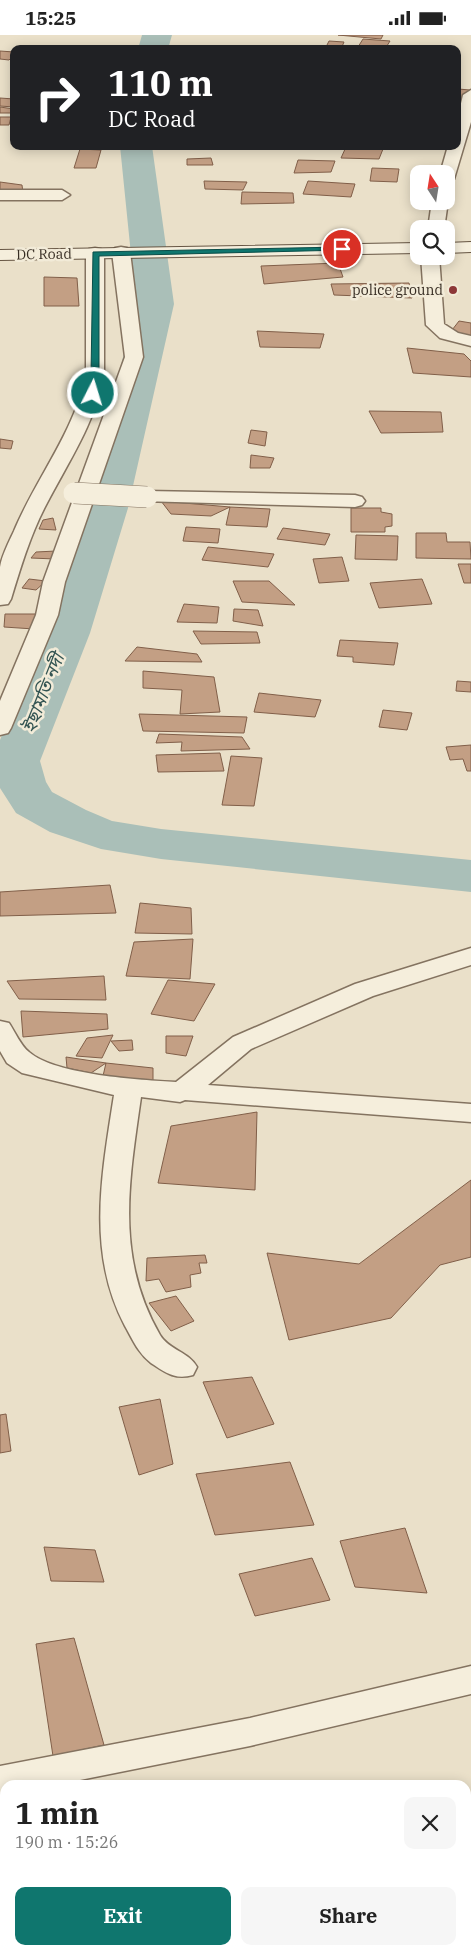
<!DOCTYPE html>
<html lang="en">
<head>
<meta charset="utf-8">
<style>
	:root { --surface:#fff; --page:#f6f6f6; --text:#222; --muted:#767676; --accent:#0f766e }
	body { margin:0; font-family:"IBM Plex Serif","Noto Sans Bengali",serif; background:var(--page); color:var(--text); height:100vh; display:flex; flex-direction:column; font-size:19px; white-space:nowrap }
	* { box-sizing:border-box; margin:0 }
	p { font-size:16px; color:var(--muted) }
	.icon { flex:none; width:28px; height:28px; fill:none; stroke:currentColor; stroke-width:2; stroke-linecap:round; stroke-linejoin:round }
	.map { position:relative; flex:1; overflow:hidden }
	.side { position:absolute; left:0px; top:1745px; width:471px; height:175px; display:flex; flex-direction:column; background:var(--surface); border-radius:15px 15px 0 0; box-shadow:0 2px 12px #0003 }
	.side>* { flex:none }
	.banner { position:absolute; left:10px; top:10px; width:451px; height:105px; border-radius:10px; box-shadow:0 2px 12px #0003; background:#202124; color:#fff; overflow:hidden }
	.needle { width:32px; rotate:348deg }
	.controls { position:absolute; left:410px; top:130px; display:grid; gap:10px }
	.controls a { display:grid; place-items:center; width:45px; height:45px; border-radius:10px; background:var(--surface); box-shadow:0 2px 12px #0003; font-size:25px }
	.pin { position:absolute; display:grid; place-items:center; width:42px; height:42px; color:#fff; margin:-21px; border:2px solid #fff; border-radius:50%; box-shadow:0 1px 5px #0007 }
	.me { position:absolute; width:55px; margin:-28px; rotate:5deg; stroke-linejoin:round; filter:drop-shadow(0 0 4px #0008) }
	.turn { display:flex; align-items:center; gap:18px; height:105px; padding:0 15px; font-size:22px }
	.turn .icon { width:65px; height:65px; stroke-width:2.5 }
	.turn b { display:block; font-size:35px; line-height:42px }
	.round { display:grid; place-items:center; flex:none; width:52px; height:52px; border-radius:10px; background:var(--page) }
	.headline { display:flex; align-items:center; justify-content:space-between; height:85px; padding:0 15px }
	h1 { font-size:30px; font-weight:700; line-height:38px }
	.action { display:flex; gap:10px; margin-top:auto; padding:10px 15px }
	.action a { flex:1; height:58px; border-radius:10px; background:var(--accent); color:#fff; font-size:20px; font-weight:700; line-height:58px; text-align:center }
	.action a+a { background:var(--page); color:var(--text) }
	.status { display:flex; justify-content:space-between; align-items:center; height:35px; padding:0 25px; background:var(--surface); direction:ltr }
	.status svg { height:14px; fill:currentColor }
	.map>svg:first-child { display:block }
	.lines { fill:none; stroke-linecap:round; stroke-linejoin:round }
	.river { fill:#aabfb8; fill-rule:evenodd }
	.building { fill:#c39f84; stroke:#815f49 }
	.street-casing { stroke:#847360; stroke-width:3 }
	.secondary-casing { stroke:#665543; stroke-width:2 }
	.street { fill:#f5eedc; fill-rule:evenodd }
	.secondary { fill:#f5eedc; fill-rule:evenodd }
	.street-bridge-casing { stroke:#847360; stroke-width:22; stroke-linecap:butt }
	.street-bridge { stroke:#f5eedc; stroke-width:21 }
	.route { fill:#0f766e; stroke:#0a4d48 }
	.poi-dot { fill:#8c3737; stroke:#f2ebd8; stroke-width:2 }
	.labels { text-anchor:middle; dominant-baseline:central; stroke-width:5; stroke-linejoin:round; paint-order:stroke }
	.far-street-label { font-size:14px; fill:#362c22; stroke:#f2ebd8 }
	.far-poi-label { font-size:14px; fill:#362c22; stroke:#f2ebd8; text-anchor:end }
	.water-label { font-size:18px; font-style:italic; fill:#335452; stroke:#f2ebd8 }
</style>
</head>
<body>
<div class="status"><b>15:25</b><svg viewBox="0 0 49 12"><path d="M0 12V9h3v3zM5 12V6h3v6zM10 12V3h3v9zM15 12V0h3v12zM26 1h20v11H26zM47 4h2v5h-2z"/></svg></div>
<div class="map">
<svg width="471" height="1920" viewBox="0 0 471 1920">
	<rect width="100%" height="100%" fill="#eae0c9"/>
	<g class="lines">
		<!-- river -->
		<path class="river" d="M142 0H172L168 14H138Z
			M120 111H152L174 269 128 473 90 598 40 726 46 747 52 757 86 775 112 786 161 794 471 825V857L161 824 101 814 50 797 16 778 0 753V705L44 598 86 473 136 269Z"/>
	</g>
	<!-- building -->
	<path class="building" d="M338 0H383L381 4Z
		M363 4 390 6 385 14 358 12Z
		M329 6 344 7 341 14H325Z
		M0 16 14 17V20L9 25 0 24Z
		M458 54 470 55 466 64H458Z
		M0 63 14 64V72L0 71Z
		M0 72 14 74V78H0Z
		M0 82H11L9 90H0Z
		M346 112 383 114 379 124 341 123Z
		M80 114 101 115 96 133H74Z
		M211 123 213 130H187V124Z
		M298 125 335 126 331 137 294 138Z
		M372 133 399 134 397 147 370 146Z
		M204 146 247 147 243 155 205 154Z
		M308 146 355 149 351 162 303 159Z
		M0 147 22 150 23 158 0 157Z
		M242 157 293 158 294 168 241 169Z
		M338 228 343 242 264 249 261 231Z
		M44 242 77 243 79 271H44Z
		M409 248 412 263 334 260 331 249Z
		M459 286 471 288V302L449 299Z
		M257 296 324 299 320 313 260 312Z
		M407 313 464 319 471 326V342L413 338Z
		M369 376 441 377 443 397 381 398Z
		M251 395 267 397 265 411 248 408Z
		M0 404 13 406 11 414 0 413Z
		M251 420 274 423 270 433H250Z
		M161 466 230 472 211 481 171 479Z
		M230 472 270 474 267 492 226 490Z
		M351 473H381V477L392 479V491L385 492V497H351Z
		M53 483 56 495 39 494 43 485Z
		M186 492 220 494 218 508 183 506Z
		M283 493 330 499 325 510 277 504Z
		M416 498H446L447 507H470L471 524 416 523Z
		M356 500 398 501 397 525 355 524Z
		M208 512 274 519 268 532 202 525Z
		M56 516 55 524 31 523 36 517Z
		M342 522 349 546 319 548 313 524Z
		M458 529H471V548H464Z
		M29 544 46 546 36 555 22 553Z
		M422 544 432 569 379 573 370 548Z
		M233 546H269L295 570 242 567Z
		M184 569 219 572 217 588 177 587Z
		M234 574 258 575 263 591 233 586Z
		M5 579H40L34 594 4 592Z
		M193 596 257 597 260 608 201 609Z
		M340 605 398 608 394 630 353 627V622L337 621Z
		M137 612 197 619 202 627 125 626Z
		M143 636 214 642 220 677 180 679 182 655 143 653Z
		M457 646 471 647V657L456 656Z
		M259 658 321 665 315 682 254 677Z
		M383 675 412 678 407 695 379 692Z
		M139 679 247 682 244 698 143 696Z
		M159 699 242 702 250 714 181 716 182 707 156 708Z
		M471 710V736H467L463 724 450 725 446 712Z
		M220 718 224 736 158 737 156 720Z
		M231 721 262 723 254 771 222 770Z
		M110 850 116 878 0 881V857Z
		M140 868 191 873 192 899 135 898Z
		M193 904 190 944 126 941 134 907Z
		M104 941 106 965 19 964 7 946Z
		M168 945 215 949 194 986 151 979Z
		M21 976 107 979 108 994 23 1002Z
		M113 1000 102 1023 76 1021 87 1003Z
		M166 1001H193L186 1021 166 1018Z
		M132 1005 133 1015 119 1016 111 1006Z
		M66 1022 106 1028 91 1038 67 1033Z
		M106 1028 153 1033V1047L103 1041Z
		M257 1077 255 1155 158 1148 171 1091Z
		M471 1145V1222L440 1230 391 1283 289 1305 267 1218 359 1229Z
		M205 1220 207 1228H199L201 1238 190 1240 191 1252 166 1257 159 1244 146 1246 147 1223Z
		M176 1261 194 1286 171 1296 149 1268Z
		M252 1342 274 1389 227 1403 203 1347Z
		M160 1364 173 1429 139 1440 119 1372Z
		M6 1379 11 1416 0 1418V1380Z
		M290 1427 314 1490 215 1500 196 1439Z
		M405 1493 427 1558 355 1552 340 1506Z
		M44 1512 95 1515 104 1547 51 1546Z
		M312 1523 330 1565 255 1581 239 1539Z
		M74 1603 104 1710 53 1721 36 1609Z
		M5 1837V1898L2 1899 1 1838Z"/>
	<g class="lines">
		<defs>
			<path id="street" d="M471 55V87L454 144 446 149V139H440L448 111H458V81L463 60Z
				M0 155H62L70 160 62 165H0Z
				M446 163 448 166 444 194H428L432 166H446Z
				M121 212 127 213 130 217 143 322 65 547 58 580 11 693 8 698 0 700V666L36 580 43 547 125 322 112 217 115 213Z
				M95 213 101 214 104 218V340C95 388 69 426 47 468 31 498 21 531 11 564L8 569 0 570C0 558 0 544 0 532 2 520 9 507 14 496 36 443 74 398 86 340V218L89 214Z
				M421 221H439L444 289 458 298 471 301V311L440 303 426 290Z
				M147 456 355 460 362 462 365 466 362 470 355 472 140 466 137 462 140 458Z
				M471 913V930L373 961 251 1014 208 1050 471 1069V1087L185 1065 180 1067 141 1062C129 1147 115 1222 160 1300 169 1315 189 1317 197 1332L193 1340C175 1345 166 1338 151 1328 138 1318 133 1305 125 1291 86 1217 102 1138 114 1060L22 1038 7 1028 0 1016V986L9 988C15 997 21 1011 29 1017 55 1040 141 1045 176 1047L233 1002 355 949Z
				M471 1631V1659L250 1711 55 1750H5V1760L0 1761V1731L250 1683Z"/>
			<path id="secondary" d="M471 207V217L446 218V208Z
				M419 208V218L0 225V215Z"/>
		</defs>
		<!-- street casing -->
		<use href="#street" class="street-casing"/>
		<!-- secondary casing -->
		<use href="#secondary" class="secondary-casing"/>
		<!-- street -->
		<use href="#street" class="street"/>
		<!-- secondary -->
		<use href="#secondary" class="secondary"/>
		<defs>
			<path id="street-bridge" d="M74 458 147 462"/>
		</defs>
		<!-- street-bridge casing -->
		<use href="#street-bridge" class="street-bridge-casing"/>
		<!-- street-bridge -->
		<use href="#street-bridge" class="street-bridge"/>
	</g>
	<!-- route -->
	<path class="route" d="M342 212H345V215L99 221V340L97 358 93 360 89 358 91 340 93 217Z"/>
	<!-- markers -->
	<circle class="poi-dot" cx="453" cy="255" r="5"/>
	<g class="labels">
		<!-- far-street labels -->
		<g class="far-street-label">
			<text transform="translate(44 219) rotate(-1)">DC Road</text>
		</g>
		<!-- far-poi labels -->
		<g class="far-poi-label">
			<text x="443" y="255">police ground</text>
		</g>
		<!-- water labels -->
		<g class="water-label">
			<text transform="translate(43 658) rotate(-68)">ইছামতি নদী</text>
		</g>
	</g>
</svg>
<div class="controls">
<a><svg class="needle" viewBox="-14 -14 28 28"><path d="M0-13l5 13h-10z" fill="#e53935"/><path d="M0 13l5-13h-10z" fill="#767676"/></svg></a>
<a><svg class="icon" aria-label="search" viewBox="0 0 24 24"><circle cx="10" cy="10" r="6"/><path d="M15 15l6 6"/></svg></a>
</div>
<div class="pin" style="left:342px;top:214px;background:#d93025"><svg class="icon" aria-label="arrive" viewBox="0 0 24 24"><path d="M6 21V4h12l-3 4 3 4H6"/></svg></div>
<svg class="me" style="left:93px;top:358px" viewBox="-20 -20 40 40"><circle r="17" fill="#0f766e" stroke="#fff" stroke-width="3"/><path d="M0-11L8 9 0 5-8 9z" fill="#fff"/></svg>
<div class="banner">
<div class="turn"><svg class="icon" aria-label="right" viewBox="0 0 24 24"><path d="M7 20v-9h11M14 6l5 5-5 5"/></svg><div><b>110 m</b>DC Road</div></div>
</div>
<section class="side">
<div class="headline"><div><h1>1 min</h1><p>190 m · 15:26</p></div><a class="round"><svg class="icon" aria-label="close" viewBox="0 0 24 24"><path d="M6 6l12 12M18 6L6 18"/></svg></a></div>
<div class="action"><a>Exit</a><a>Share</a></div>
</section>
</div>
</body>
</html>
